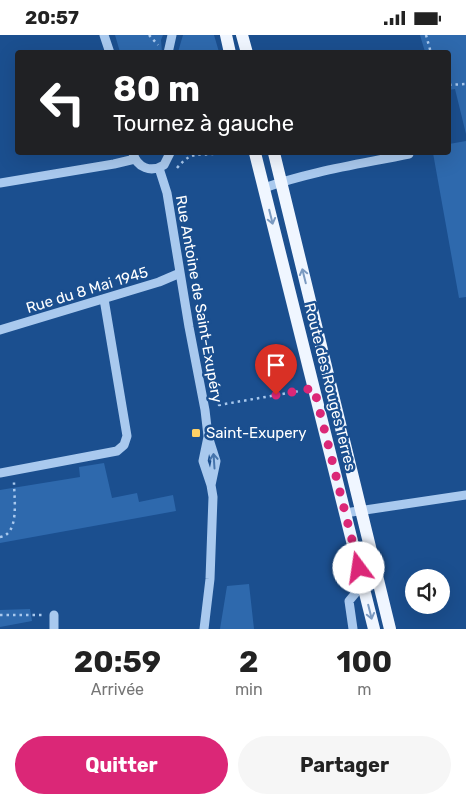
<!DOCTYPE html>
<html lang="fr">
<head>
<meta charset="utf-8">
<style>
	:root { --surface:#fff; --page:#f6f6f6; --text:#222; --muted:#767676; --accent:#db2777 }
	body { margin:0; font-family:Rubik,sans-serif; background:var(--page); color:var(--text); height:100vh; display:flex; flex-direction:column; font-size:19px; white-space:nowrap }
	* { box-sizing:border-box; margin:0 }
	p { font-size:16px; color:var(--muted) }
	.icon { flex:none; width:28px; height:28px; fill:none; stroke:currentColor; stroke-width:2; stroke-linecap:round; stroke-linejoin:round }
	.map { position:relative; height:594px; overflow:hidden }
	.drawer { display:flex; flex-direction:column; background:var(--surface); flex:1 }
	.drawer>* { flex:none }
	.banner { position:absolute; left:15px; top:15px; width:436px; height:105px; border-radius:5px; box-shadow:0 5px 20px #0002; background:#202124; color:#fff; overflow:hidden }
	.controls { position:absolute; left:405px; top:534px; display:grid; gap:10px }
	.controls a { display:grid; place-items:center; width:45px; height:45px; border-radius:50%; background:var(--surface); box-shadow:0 5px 20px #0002; font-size:25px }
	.pin { position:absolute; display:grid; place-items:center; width:42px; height:42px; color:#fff; margin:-51px -21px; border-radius:50% 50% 50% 0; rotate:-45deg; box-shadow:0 0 5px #0007 }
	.pin .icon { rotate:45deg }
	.me { position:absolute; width:55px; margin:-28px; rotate:346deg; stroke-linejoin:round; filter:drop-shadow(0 0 4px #0008) }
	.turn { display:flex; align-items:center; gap:18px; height:105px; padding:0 15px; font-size:22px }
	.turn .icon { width:65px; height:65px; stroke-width:2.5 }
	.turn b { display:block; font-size:35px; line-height:42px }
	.eta { display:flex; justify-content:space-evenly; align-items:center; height:85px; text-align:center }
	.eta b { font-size:30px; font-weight:700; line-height:35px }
	.cta { display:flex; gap:10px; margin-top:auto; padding:10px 15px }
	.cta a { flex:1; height:58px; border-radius:30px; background:var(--accent); color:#fff; font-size:20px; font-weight:700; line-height:58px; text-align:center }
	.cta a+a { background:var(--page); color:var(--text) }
	.status { display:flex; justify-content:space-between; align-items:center; height:35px; padding:0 25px; background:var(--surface); direction:ltr }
	.status svg { height:14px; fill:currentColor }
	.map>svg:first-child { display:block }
	.green { fill:#2e69ad }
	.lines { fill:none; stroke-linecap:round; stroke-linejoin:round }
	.path { stroke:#a9c9ee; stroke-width:2.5; stroke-dasharray:2.5 4; stroke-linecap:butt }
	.minor { stroke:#a9c9ee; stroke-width:9 }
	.major { stroke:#f0f6ff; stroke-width:12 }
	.oneway { stroke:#7b9ac1 }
	.oneway2 { stroke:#4674ac }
	.route { stroke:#db2777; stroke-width:9; stroke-dasharray:0 16.2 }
	.poi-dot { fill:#ffd166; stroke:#1b4f8f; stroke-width:2 }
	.labels { text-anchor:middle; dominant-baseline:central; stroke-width:5; stroke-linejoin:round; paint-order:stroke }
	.street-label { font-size:15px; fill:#fff; stroke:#1b4f8f }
	.poi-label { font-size:15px; fill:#fff; stroke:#1b4f8f; text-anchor:start }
</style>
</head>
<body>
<div class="status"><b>20:57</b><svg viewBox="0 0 49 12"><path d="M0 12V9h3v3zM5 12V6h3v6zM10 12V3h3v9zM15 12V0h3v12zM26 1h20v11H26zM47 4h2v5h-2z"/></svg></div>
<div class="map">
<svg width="466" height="594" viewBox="0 0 466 594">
	<rect width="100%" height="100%" fill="#1b4f8f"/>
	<!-- green -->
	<path class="green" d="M115 0H163L161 5 162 17H120Z
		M183 0H214L219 17H178Z
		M420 0H466V99L455 54 449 55V18L425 17Z
		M466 106V262L459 263 433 118H449V109Z
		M104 428 112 463 137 458 139 467 173 460 176 476 0 508V455L80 442 79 432Z
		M249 549 254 594H220L227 551Z
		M30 574 32 586 0 592V575Z"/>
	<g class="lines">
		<!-- path -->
		<path class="path" d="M149 0 158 10
			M426 0 431 18
			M449 50 466 49
			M177 133C193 114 198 122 218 118
			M218 363 219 370 300 356
			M0 502C20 499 14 463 14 447
			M0 580H43"/>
		<!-- minor -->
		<path class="minor" d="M104 0 110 18
			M168 18 172 0
			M133 118C137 133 151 138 164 130L170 118
			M159 133 167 158 189 292 205 375 208 401 216 426 211 450
			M0 148 114 129 135 124
			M264 153C311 136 361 129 409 119
			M0 295 159 247 180 238
			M0 438 117 416 124 410 127 401 104 264
			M345 478 466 460
			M54 580V594
			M204 594 210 544 213 462 211 450 203 426 208 402
			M353 594 349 566 363 549 378 545"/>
		<!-- major -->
		<path class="major" d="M226 0 230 18
			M242 0 247 18
			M255 118 374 594
			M274 118 390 594"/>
	</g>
	<!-- one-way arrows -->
	<defs><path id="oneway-shaft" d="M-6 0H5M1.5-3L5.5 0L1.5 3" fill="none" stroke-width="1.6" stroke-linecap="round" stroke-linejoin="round" transform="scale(1.25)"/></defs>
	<g class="oneway">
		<use href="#oneway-shaft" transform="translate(271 182) rotate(76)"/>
		<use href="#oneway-shaft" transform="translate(304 241) rotate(-104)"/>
		<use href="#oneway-shaft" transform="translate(370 577) rotate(76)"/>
	</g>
	<use class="oneway2" href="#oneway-shaft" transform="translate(214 426) rotate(-94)"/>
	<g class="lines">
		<!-- route -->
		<path class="route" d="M276 360 314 353 359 533"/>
	</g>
	<!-- markers -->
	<rect class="poi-dot" x="191" y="393" width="10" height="10" rx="2.5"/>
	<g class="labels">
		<!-- street labels -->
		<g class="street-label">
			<text transform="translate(87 255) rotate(-17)">Rue du 8 Mai 1945</text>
			<text transform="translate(199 264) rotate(80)">Rue Antoine de Saint-Exupéry</text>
			<text transform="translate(330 352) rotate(76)">Route des Rouges Terres</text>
		</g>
		<!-- poi labels -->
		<g class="poi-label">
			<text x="206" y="398">Saint-Exupery</text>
		</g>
	</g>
</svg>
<div class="controls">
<a><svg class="icon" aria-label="sound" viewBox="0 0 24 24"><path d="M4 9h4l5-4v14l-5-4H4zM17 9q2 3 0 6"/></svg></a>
</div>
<div class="pin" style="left:276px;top:360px;background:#d93025"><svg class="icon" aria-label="arrive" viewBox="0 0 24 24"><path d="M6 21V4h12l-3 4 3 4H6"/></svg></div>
<svg class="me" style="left:359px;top:533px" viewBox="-20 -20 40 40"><circle r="19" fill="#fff"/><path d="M0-13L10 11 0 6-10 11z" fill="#db2777"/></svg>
<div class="banner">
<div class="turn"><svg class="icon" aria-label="left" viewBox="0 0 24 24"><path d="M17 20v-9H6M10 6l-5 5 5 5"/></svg><div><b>80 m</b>Tournez à gauche</div></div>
</div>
</div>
<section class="drawer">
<div class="eta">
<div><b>20:59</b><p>Arrivée</p></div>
<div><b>2</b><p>min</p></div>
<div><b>100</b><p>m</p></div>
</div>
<div class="cta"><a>Quitter</a><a>Partager</a></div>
</section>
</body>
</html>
